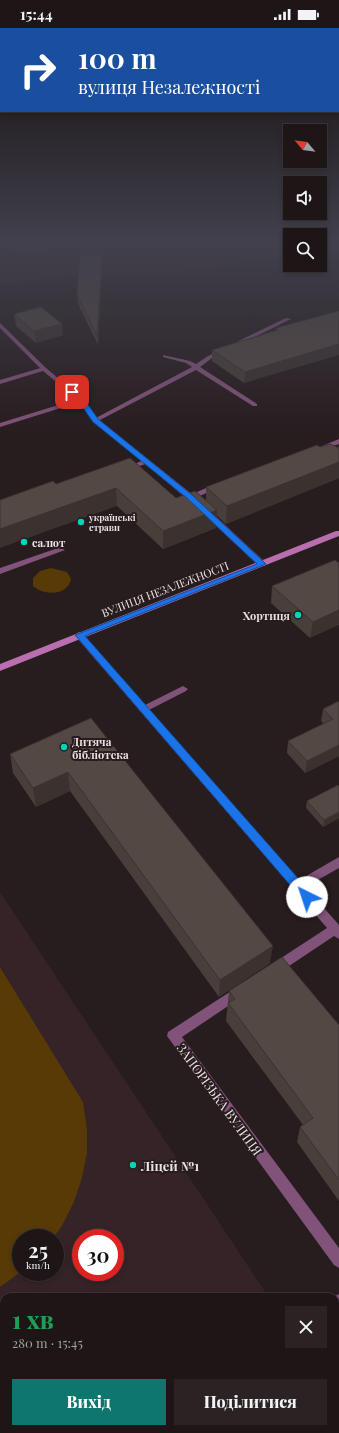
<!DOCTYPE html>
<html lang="uk">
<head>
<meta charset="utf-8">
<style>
	:root { --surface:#1d1516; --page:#2a2223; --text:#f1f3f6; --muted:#a09fa1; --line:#3b3435; --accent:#0f766e }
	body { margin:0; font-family:"Playfair Display",serif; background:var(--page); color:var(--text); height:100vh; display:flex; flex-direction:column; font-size:15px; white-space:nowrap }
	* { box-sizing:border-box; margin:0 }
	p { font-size:13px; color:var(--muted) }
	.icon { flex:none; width:22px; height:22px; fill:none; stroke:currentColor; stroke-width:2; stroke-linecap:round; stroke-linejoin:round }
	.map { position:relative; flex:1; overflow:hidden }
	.drawer { position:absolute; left:0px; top:1265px; width:339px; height:140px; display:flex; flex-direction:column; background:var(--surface); border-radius:12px 12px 0 0; box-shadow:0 2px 6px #0003,0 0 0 1px var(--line) }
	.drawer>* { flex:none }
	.banner { position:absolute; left:0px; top:0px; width:339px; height:84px; box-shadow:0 2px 6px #0003,0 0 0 1px var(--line); background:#1a4fa0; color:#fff; overflow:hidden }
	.needle { width:26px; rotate:299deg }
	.controls { position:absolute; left:283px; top:96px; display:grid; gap:8px }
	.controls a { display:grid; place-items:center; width:44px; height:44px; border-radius:0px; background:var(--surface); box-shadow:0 2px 6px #0003,0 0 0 1px var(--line); font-size:20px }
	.speed { position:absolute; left:12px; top:1201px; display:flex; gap:8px; font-size:20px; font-weight:700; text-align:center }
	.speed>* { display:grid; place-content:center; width:52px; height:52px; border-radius:50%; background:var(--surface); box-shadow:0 2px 6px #0003,0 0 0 1px var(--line); line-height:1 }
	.speed small { font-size:10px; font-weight:400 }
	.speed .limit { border:6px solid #d22; background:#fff; color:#111 }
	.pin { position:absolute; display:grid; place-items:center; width:34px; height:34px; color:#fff; margin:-17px; border-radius:8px; box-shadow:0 2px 6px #0006 }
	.me { position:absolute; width:44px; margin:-22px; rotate:319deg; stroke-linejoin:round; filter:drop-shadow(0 0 3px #0008) }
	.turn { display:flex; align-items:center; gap:14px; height:84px; padding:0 12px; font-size:18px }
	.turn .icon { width:52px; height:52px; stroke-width:2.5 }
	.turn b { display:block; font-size:28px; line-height:34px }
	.round { display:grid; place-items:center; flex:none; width:42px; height:42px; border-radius:0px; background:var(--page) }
	.head { display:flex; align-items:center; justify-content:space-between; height:68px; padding:0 12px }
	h1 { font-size:24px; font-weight:800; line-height:30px; color:#1e9e55 }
	.primary-button { display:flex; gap:8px; margin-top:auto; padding:8px 12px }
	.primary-button a { flex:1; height:46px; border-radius:0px; background:var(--accent); color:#fff; font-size:16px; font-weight:800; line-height:46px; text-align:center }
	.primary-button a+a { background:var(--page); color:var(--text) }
	.status { display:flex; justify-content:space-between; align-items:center; height:28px; padding:0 20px; background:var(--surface); direction:ltr }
	.status svg { height:11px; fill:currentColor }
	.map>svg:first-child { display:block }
	.built { fill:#352327; fill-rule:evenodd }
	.green { fill:#583a06 }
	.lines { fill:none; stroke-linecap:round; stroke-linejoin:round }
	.service { fill:#81537a; fill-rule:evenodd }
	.minor { fill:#81537a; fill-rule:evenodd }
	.secondary { fill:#b86eaf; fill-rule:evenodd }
	.wall { fill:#483e3a }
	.shaded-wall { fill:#3b3230 }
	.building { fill:#544844; stroke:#3b3230 }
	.route { fill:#1a73e8; stroke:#114b97 }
	.poi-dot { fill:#02d5b6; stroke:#271c1e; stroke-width:1.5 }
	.labels { text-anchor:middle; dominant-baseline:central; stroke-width:4; stroke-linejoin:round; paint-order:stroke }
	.far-poi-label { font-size:9px; font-weight:bold; fill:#eae2e3; stroke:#271c1e; text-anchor:start }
	.poi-label { font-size:11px; font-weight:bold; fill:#eae2e3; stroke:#271c1e; text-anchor:start }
	.street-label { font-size:11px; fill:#eae2e3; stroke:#271c1e }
	.near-street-label { font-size:13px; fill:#eae2e3; stroke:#271c1e }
	.near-poi-label { font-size:13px; font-weight:bold; fill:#eae2e3; stroke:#271c1e; text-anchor:start }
</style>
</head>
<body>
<div class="status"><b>15:44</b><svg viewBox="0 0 49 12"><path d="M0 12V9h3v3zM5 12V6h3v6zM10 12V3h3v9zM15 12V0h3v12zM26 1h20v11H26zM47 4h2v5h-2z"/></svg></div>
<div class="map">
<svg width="339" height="1405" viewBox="0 0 339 1405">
	<rect width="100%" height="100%" fill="#271c1e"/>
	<!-- built -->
	<path class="built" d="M0 214H290V228L179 245 59 250 0 257Z
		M320 214H339V222L320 223Z
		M0 864 268 1268 4 1269V1401H104L99 1405H0V1259L21 1244H55V1210H53L62 1198 74 1174 82 1150 87 1125V1101L83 1074 0 939ZM81 1210H115V1244H81Z"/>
	<!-- green -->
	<path class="green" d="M51 540 67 544 71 551C68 568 44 568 33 558V550L40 543Z
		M0 939 83 1074 87 1101V1125L82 1150 74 1174 62 1198 53 1210H21V1244L0 1259Z"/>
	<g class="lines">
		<!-- service -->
		<path class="service" d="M286 290 291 291 212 330 200 339 257 376V378H253L196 342 98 393 92 392 192 339 186 335 163 329V327L190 333 196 336 208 328Z
			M44 339 47 341 46 342 0 356V352Z
			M81 370 83 371V373L0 399V395Z
			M339 411V416L319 423 315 421Z
			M144 432H147L151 434 126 443 122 441Z
			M215 456H218L222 458 193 471H187L186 469Z
			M58 520H61L65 522 0 546V540Z
			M183 658 188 661 186 663 147 683 144 685 139 681 141 679Z
			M339 829V840L302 861 298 863 294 861 292 858 294 855Z"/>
		<!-- minor -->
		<path class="minor" d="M0 295 46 340 83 371 98 391 193 467 265 534V538H259L187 471 94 393 79 373 42 342 0 300Z
			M79 604 82 605 339 897V911L334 908 280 944 276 946 272 944 270 940 272 936 327 900 76 609 74 607Z
			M239 958 243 960 245 964 243 968 182 1009 339 1220V1240L334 1237 167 1008 168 1004Z
			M339 1266V1284L335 1286V1269H333Z
			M182 1401H202L201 1405H181Z"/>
		<!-- secondary -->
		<path class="secondary" d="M336 503H339V508L0 643V636Z"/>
	</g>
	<!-- wall -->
	<path class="wall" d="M14 214H48L49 221 15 223Z
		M102 236 98 317 78 276 77 266Z
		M339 283 244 355 212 333V322L276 302V300Z
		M14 286 63 307 36 315 16 298Z
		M339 415V450L226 496 216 487V500L163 521 117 478 56 456 130 430 176 470 206 472V459L320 419 338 420Z
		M339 535 310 610 271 575 272 558Z
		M339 673V728L305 745 287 725 288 713 324 696 321 693 323 681Z
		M91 690 270 935 219 969 70 763 36 779 13 745 10 726Z
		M339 758V790L323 799 306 780 307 773Z
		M229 963 339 997V1173L297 1114 300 1099 303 1097 226 993Z"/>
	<!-- shaded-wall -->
	<path class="shaded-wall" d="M102 226V236L98 317 97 307Z
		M62 296 63 307 36 315 34 303Z
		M339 316V327L244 355 245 344Z
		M339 434V450L226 496 227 478Z
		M116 460 117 478 0 520V501Z
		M217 482 216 500 163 521V503Z
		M339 582V597L310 610 313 594Z
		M339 717V728L305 745 307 733Z
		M68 744 70 763 36 779 33 760Z
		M339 784V790L323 799 324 792Z
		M273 918 270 935 219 969 220 952Z
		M24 1401H38L33 1405H19Z"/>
	<!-- building -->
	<path class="building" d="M102 226 97 307 77 266 80 228Z
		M41 279 62 296 34 303 14 286Z
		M339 283V316L245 344 212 322 278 302 276 300Z
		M330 416 339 420V434L227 478 206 459 317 417 320 419Z
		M130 430 176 470 195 463 217 482 163 503 116 460 0 501V472L53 453 56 456Z
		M335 532 339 535V582L313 594 272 558Z
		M339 673V717L307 733 288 713 333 691 323 681Z
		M91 690 273 918 220 952 68 744 33 760 10 726Z
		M338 757 339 758V784L324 792 307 773Z
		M282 929 339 997V1152L300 1099 313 1090 228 975 235 971 229 963Z
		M4 1307V1401H24L19 1405H0V1310Z
		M219 1401H249L252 1405H216Z"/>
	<!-- sky -->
	<linearGradient id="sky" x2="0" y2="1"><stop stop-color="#150f10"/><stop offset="0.52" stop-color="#41404c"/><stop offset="1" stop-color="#41404c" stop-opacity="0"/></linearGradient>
	<rect width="339" height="410" fill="url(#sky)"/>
	<!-- route -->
	<path class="route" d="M70 363H74L84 371 98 391 192 467 266 536 85 608 311 865 312 869 311 872H303L75 607 257 536 187 470 93 394 79 374 70 366Z"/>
	<!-- markers -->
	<g class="poi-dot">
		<circle cx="81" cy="494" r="4"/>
		<circle cx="24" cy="514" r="4"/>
		<circle cx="298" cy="587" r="4"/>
		<circle cx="64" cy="719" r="4"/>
		<circle cx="133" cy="1137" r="4"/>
	</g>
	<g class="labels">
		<!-- far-poi labels -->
		<g class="far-poi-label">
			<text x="89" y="489">українські<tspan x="89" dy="10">страви</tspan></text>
		</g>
		<!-- poi labels -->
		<g class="poi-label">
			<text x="32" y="514">салют</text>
			<text x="290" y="587" text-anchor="end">Хортиця</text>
			<text x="72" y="713">Дитяча<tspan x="72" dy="13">бібліотека</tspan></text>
		</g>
		<!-- street labels -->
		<g class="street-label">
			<text transform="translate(165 561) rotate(-21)">ВУЛИЦЯ НЕЗАЛЕЖНОСТІ</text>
		</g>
		<!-- near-street labels -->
		<g class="near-street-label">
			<text transform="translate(220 1071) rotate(54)">ЗАПОРІЗЬКА ВУЛИЦЯ</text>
		</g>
		<!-- near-poi labels -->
		<g class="near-poi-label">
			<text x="141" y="1137">Ліцей №1</text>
		</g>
	</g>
</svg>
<div class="controls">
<a><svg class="needle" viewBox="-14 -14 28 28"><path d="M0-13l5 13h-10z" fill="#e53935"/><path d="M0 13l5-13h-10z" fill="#a09fa1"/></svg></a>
<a><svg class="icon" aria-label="sound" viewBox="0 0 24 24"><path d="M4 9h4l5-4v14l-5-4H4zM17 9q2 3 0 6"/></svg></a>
<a><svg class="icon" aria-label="search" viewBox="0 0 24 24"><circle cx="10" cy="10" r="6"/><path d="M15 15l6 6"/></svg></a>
</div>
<div class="speed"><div>25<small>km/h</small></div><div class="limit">30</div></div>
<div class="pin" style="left:72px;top:364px;background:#d93025"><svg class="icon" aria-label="arrive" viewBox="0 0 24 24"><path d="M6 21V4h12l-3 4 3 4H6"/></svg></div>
<svg class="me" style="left:307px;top:869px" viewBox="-20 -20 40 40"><circle r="19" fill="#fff"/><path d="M0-13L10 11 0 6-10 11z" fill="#1a73e8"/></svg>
<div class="banner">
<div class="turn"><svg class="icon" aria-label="right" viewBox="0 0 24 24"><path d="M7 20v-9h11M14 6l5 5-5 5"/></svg><div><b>100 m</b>вулиця Незалежності</div></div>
</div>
<section class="drawer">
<div class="head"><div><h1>1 хв</h1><p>280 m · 15:45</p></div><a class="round"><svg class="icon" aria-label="close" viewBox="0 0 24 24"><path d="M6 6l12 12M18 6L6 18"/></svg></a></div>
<div class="primary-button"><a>Вихід</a><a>Поділитися</a></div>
</section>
</div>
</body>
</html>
